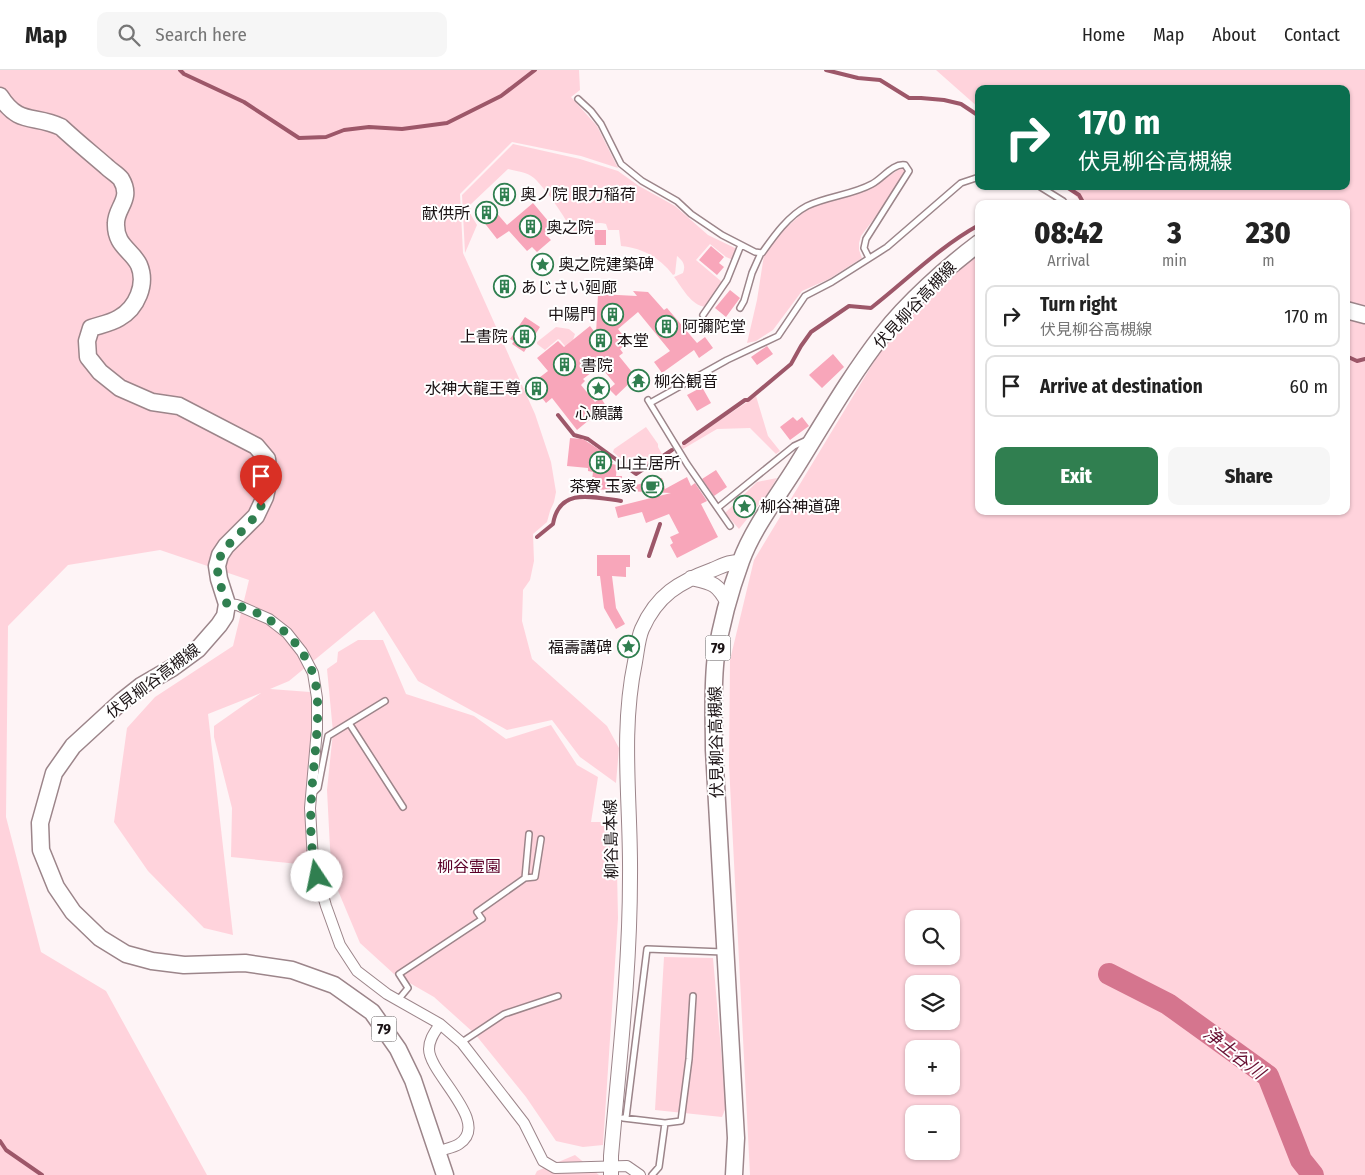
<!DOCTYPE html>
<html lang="en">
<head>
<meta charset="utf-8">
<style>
	:root { --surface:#fff; --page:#f6f6f6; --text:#222; --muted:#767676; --line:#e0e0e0; --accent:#307f50 }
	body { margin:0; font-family:"Fira Sans Condensed","Noto Sans JP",sans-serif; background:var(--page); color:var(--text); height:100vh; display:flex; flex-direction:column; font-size:19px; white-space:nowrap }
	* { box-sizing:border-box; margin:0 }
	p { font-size:16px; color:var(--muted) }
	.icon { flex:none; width:28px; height:28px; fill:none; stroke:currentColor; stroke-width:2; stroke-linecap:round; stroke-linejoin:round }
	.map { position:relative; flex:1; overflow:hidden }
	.details { position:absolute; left:975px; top:130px; width:375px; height:315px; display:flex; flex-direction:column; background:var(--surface); border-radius:10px; box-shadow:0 1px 4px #0004 }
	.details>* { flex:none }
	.hud { position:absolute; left:975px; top:15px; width:375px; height:105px; border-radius:10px; box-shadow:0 1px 4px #0004; background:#0b6e4f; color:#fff; overflow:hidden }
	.tools { position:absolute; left:905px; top:840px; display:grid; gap:10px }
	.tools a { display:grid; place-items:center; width:55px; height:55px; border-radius:10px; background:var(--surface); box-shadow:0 1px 4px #0004; font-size:25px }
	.pin { position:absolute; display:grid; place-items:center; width:42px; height:42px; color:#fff; margin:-51px -21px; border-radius:50% 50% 50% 0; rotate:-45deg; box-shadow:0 0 5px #0007 }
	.pin .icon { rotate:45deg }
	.me { position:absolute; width:55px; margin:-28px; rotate:349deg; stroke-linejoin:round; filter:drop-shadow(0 0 4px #0008) }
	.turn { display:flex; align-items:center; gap:18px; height:105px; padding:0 20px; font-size:22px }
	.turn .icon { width:65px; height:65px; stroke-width:2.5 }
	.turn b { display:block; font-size:35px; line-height:42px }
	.eta { display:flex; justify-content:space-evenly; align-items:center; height:85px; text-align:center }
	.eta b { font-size:30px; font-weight:800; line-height:35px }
	.action { display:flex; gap:10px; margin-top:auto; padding:10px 20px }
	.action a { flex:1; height:58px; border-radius:10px; background:var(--accent); color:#fff; font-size:20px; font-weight:800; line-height:58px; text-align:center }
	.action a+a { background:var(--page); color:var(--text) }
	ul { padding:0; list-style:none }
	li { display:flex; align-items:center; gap:15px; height:62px; margin:0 10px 8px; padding:0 10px; border:2px solid var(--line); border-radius:10px }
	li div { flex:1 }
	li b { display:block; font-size:19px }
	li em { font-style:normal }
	header { display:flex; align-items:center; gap:30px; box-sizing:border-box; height:70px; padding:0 25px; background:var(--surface); border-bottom:1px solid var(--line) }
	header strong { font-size:24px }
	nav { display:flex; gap:28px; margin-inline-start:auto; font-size:18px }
	.search { width:350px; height:45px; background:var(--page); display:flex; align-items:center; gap:12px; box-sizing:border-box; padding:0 18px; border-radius:10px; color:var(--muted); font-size:19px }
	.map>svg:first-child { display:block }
	.green { fill:#ffd3dc; fill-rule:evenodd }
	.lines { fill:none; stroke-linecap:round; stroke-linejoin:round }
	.stream { stroke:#9d5769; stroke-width:4 }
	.river { stroke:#d5758e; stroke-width:22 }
	.building { fill:#f8a6ba }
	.lane-casing { stroke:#9c858a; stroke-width:8 }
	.street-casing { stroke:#9c858a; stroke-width:12 }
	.secondary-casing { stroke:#9c858a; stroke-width:16 }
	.primary-casing { stroke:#9c858a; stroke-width:19 }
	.lane { stroke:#fff; stroke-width:5 }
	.street { stroke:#fff; stroke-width:10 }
	.secondary { stroke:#fff; stroke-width:14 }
	.primary { stroke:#fff; stroke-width:16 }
	.route { stroke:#307f50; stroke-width:9; stroke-dasharray:0 16.2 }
	.labels { text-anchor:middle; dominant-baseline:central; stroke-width:4; stroke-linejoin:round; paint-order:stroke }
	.shield { fill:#fff; stroke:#5f595a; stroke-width:1 }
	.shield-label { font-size:15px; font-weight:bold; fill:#1a1214 }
	.poi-label { font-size:16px; fill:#1a1214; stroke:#fff; text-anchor:start }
	.street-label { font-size:16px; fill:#1a1214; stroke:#fff }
	.park-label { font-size:16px; fill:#5c0028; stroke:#fff }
	.water-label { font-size:18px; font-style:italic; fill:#681032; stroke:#fff }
</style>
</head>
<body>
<header>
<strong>Map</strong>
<div class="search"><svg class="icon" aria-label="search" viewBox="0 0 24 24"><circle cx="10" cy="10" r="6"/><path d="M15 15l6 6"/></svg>Search here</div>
<nav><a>Home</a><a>Map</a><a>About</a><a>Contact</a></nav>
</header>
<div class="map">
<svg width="1365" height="1105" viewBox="0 0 1365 1105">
	<rect width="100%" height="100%" fill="#fef4f6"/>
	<!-- green -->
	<path class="green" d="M0 0H579L580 20 571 27 597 56 618 98 581 86 512 72 460 124 463 183 535 344 551 392 556 422 554 432 550 441 547 452 533 464 534 491 530 510 523 520 522 551 532 589 607 656 619 678 616 713 580 687 552 650 507 660 418 611 374 541 289 611 270 619 310 622 315 663 308 722V795L231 787 232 738 214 667V656L261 623 208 644 233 865 204 858 148 801 114 752 127 658 155 627 233 576 249 510 160 480 68 495 8 556 6 747 41 882 106 921 207 1105H0Z
		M936 0H1365V1105H750L729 695 730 590 754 490 881 280 891 267 966 192 979 186V441H1346V134H1084L1065 116H1346V19H979V38ZM914 849H951V886H914ZM914 914H951V951H914ZM914 979H951V1016H914ZM914 1044H951V1081H914Z
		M513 74 580 89 618 101 639 116 675 136 708 165 737 179 733 190 726 187 710 174 696 190 722 212 706 237C691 236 682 217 674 207L683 203C686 195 683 191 677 186L675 204 673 205C660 188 643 178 621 176L619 160H608L606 154C594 150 585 159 573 163 566 148 546 119 534 108 527 102 516 101 508 99L470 135 471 145 477 155 465 183 462 125Z
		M901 98 906 101 885 134 861 166 859 173V180L862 188 829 209 802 221 773 260 756 271 747 273 757 230 764 185 778 165 807 139 823 133 847 127 874 116Z
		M556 257 569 259 575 264 573 270 577 274 569 281 560 270 558 269 545 280 537 274V272Z
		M756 326 768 366 780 381 776 384 750 358 717 359 683 379 681 376Z
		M646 357 658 374V377L662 384 642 398 628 395 613 382 614 379Z
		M777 408 768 423 739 459 725 443 757 412Z
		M358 570H383L406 624 474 646 506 669 551 655 577 695 598 707 591 752H616L618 848 603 1075 583 1077 556 1071 526 1027 475 964 434 927 394 904 360 873 334 811 330 778 327 720 333 662 327 599 337 592 338 582Z
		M664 887 713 888 726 1037 722 1047 655 1040Z
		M575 1085 599 1105H535L537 1101Z"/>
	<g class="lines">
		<!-- stream -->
		<path class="stream" d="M180 0 184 4 244 32 299 68 326 67 344 60 369 57 402 59 447 53 501 26 535 0
			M826 0 858 8 880 10 909 28H921L944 30 961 34 979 46
			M1065 116 1079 125 1084 134
			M1346 286 1357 291 1365 289
			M558 345 574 365 588 369 636 404 672 380
			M684 373 745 330H748L791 294 801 276 811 262 849 236 871 238C907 210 939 177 979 155
			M537 467 553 454C559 417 593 427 621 431
			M649 486 660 454
			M0 1071 6 1080 42 1105"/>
		<!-- river -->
		<path class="river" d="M1109 904 1168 934 1268 1006 1301 1090 1313 1105"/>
	</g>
	<!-- building -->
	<path class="building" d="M488 133 507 155 533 133 554 158 546 165 551 170 537 182 532 177 527 181 509 161 497 169 476 142Z
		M594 160H606V175H595Z
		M711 176 724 187 719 193 724 197 717 205 699 190Z
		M730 220 740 228 726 247 715 238Z
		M633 221 648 222 664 240 667 238 697 273 705 267 713 278 699 288 694 280 662 303 654 292 670 281 638 242 618 259 628 272 620 279 623 283 619 286 636 307 616 326 609 319 615 314 600 296 583 309 585 311 581 315 595 332 601 328 606 336 577 360 552 328 546 333 531 314 548 301 537 288 558 271 564 277 590 256 596 264 598 224 637 226Z
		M525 247 540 257 524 282 512 274 514 271 510 269Z
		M767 276 773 284 757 295 751 287Z
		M833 284 844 297 822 318 809 305Z
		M702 317 711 333 697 341 687 325Z
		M793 347 797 351 802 347 809 356 790 370 780 357Z
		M570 368 583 369 603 382 602 390 613 391 612 394 617 395 616 406H622L621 421 594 419 595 411 592 410 593 402 588 401V398L567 396Z
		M716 400 727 417 714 426 702 409Z
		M687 407 691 416 695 413 707 431 701 434 718 467 677 488 670 475 673 473 670 467 679 463 669 444 646 453 642 442 618 448 615 437 671 423 625 421V418L662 408 665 419Z
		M597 485H630V497H626V507L612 506 616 538 625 554 616 559 604 538 600 506H597Z"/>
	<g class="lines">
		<defs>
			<path id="lane" d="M578 29 591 41 601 54 621 94 642 111 677 131 691 144 722 165 755 182 762 183C774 166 788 146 807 136 828 126 852 125 872 114 882 109 893 93 905 95L909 101 866 169 864 178 869 188
				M1039 116 1063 131 1065 134
				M740 238 744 231 752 203 761 183
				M703 245 727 210 741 175
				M648 330 687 394 730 456
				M650 333 727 290 778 266 805 226 832 212 887 177 961 113 979 107
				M720 436 794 376 807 370
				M349 653 403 737
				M312 724 318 718 328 666 385 631
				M525 808 535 807 541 769
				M398 930 408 918 399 904 482 849 477 842 525 808 529 764
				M462 972 504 944 558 926
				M623 1048 665 1053
				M626 1048 647 879 723 882
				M652 1105 659 1097 665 1053 681 1051 689 989 693 926"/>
			<path id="street" d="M227 534 237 535 269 549 287 563 302 582 313 603 317 628V659L310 738 313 791 326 836 340 875 357 901 387 924 440 954 462 973 524 1053 543 1091 555 1098 627 1096 640 1105
				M437 1082C444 1079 453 1078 459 1074 492 1053 429 1004 429 979 429 969 435 962 440 954"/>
			<path id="secondary" d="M691 508C713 513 717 513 728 533
				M611 1105V1086C619 993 630 900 630 807 631 735 620 663 635 592 637 581 638 568 642 559 657 525 679 512 712 500 722 496 730 491 741 492"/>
			<path id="primary" d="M0 26C19 56 34 44 61 57 76 71 92 84 107 97 111 101 118 105 121 109 133 129 116 137 116 153 115 176 132 180 139 195 147 214 137 238 119 248 111 253 100 255 91 258L87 271 88 287 100 302 120 318 152 332 179 336 256 376 267 389 269 409 265 427 256 446 226 476 220 485 217 496 219 509 227 534 225 546 219 555 198 579 172 598 141 616 122 631 73 676 54 703 40 753 41 780 56 817 73 842 100 868 126 884 152 891 184 895 245 893 292 900 334 915 372 942 398 979 413 1010 445 1105
				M1346 240 1365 245
				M734 1105 736 1068 714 680C714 649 712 617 716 586 721 554 730 521 741 491 753 458 778 426 796 397 824 352 851 305 883 264 907 233 947 197 979 173"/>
		</defs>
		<!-- lane casing -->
		<use href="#lane" class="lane-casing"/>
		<!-- street casing -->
		<use href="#street" class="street-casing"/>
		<!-- secondary casing -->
		<use href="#secondary" class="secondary-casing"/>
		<!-- primary casing -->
		<use href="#primary" class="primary-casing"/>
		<!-- lane -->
		<use href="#lane" class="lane"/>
		<!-- street -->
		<use href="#street" class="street"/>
		<!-- secondary -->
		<use href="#secondary" class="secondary"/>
		<!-- primary -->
		<use href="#primary" class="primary"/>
	</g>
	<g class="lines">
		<!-- route -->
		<path class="route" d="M261 436C256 446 250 453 242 461 212 490 213 495 227 534 245 536 264 545 278 556 293 568 305 584 312 601 321 623 317 661 315 685 311 725 307 767 317 806"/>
	</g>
	<!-- icons -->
	<defs>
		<symbol id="building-ring" viewBox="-11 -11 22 22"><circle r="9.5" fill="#fff" stroke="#307f50" stroke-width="1.5"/><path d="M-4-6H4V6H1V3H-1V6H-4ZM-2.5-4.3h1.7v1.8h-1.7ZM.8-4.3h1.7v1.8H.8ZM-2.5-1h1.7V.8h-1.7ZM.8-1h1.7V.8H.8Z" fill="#307f50"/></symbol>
		<symbol id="sight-ring" viewBox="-11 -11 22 22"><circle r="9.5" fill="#fff" stroke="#307f50" stroke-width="1.5"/><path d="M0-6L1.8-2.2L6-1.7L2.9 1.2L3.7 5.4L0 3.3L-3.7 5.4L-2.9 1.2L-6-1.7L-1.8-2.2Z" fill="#307f50"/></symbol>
		<symbol id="temple-ring" viewBox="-11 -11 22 22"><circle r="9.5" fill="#fff" stroke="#307f50" stroke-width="1.5"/><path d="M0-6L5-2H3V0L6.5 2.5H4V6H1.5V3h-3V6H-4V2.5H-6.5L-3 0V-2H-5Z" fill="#307f50"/></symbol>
		<symbol id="cafe-ring" viewBox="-11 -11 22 22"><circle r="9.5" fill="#fff" stroke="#307f50" stroke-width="1.5"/><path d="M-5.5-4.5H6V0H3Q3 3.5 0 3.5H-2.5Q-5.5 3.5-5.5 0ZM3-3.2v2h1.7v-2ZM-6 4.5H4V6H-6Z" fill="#307f50"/></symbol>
	</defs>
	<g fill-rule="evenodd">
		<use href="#building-ring" x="492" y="112" width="25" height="25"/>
		<use href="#building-ring" x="474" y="130" width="25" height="25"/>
		<use href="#building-ring" x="518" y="144" width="25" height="25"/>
		<use href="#sight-ring" x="530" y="182" width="25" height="25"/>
		<use href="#building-ring" x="492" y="204" width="25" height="25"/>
		<use href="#building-ring" x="600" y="232" width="25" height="25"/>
		<use href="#building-ring" x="654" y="244" width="25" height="25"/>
		<use href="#building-ring" x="512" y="254" width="25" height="25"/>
		<use href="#building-ring" x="588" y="258" width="25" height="25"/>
		<use href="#building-ring" x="552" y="282" width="25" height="25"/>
		<use href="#temple-ring" x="626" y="298" width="25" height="25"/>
		<use href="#building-ring" x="524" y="306" width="25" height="25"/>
		<use href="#sight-ring" x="586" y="306" width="25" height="25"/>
		<use href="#building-ring" x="588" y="380" width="25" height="25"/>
		<use href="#cafe-ring" x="640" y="404" width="25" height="25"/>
		<use href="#sight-ring" x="732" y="424" width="25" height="25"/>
		<use href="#sight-ring" x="616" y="564" width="25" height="25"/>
	</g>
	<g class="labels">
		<!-- shield labels -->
		<g class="shield">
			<rect x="705.5" y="565.5" width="25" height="25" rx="4"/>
			<rect x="371.5" y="946.5" width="25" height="25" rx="4"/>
		</g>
		<g class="shield-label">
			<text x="718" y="578">79</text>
			<text x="384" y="959">79</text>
		</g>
		<!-- poi labels -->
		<g class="poi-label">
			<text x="520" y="124">奥ノ院 眼力稲荷</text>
			<text x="470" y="143" text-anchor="end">献供所</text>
			<text x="546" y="157">奥之院</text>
			<text x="558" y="194">奥之院建築碑</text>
			<text x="521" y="217">あじさい廻廊</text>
			<text x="596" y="244" text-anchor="end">中陽門</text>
			<text x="682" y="256">阿彌陀堂</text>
			<text x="508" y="266" text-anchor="end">上書院</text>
			<text x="617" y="270">本堂</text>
			<text x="581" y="295">書院</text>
			<text x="654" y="311">柳谷観音</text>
			<text x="521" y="318" text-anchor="end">水神大龍王尊</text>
			<text x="599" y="343" text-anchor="middle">心願講</text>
			<text x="616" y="393">山主居所</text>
			<text x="637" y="416" text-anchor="end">茶寮 玉家</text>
			<text x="760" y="436">柳谷神道碑</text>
			<text x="612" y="577" text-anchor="end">福壽講碑</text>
		</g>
		<!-- street labels -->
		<g class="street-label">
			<text transform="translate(915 235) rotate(-47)">伏見柳谷高槻線</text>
			<text transform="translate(153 611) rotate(-37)">伏見柳谷高槻線</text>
			<text transform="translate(716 672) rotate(-91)">伏見柳谷高槻線</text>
			<text transform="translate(611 769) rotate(-91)">柳谷島本線</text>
		</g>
		<!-- park labels -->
		<g class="park-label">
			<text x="469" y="796">柳谷霊園</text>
		</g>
		<!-- water labels -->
		<g class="water-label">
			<text transform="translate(1234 983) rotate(38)">浄土谷川</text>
		</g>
	</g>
</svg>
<div class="tools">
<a><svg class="icon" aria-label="search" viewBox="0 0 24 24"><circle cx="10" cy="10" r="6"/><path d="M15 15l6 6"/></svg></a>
<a><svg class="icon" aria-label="layers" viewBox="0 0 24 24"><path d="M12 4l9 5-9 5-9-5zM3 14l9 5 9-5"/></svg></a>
<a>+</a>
<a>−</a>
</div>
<div class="pin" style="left:261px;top:436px;background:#d93025"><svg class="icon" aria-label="arrive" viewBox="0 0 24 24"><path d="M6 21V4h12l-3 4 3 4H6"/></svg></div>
<svg class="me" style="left:317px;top:806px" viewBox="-20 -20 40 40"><circle r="19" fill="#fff"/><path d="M0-13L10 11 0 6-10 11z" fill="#307f50"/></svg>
<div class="hud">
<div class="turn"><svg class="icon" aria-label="right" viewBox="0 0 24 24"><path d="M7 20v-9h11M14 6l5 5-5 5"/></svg><div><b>170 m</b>伏見柳谷高槻線</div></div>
</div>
<section class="details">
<div class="eta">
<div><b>08:42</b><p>Arrival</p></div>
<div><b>3</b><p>min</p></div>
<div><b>230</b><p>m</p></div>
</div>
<ul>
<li><svg class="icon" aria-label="right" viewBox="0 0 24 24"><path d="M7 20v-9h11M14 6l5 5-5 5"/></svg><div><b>Turn right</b><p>伏見柳谷高槻線</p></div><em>170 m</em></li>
<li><svg class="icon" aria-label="arrive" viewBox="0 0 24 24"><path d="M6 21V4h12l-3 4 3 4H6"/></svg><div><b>Arrive at destination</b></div><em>60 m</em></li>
</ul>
<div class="action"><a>Exit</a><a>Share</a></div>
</section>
</div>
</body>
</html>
